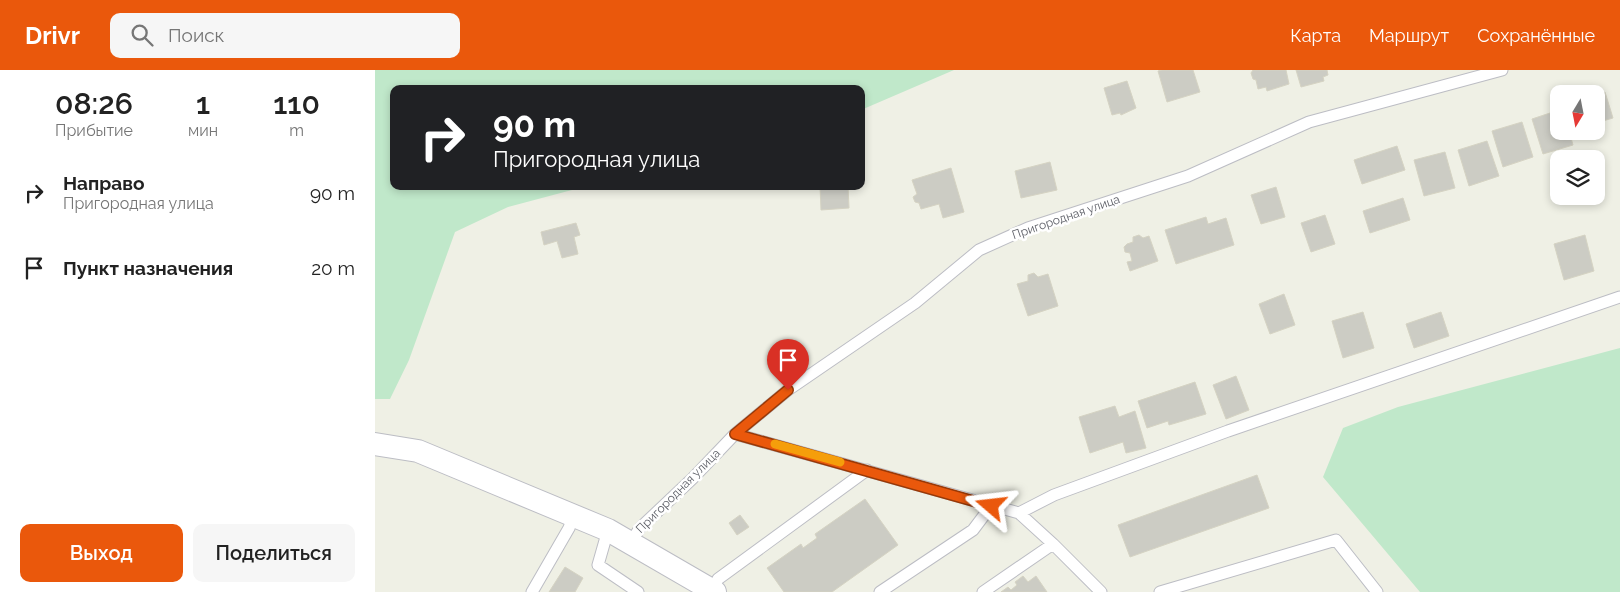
<!DOCTYPE html>
<html lang="ru">
<head>
<meta charset="utf-8">
<style>
	:root { --surface:#fff; --page:#f6f6f6; --text:#222; --muted:#767676; --accent:#ea580c }
	body { margin:0; font-family:Raleway,sans-serif; background:var(--page); color:var(--text); height:100vh; display:flex; flex-direction:column; font-size:19px; white-space:nowrap }
	* { box-sizing:border-box; margin:0 }
	p { font-size:16px; color:var(--muted) }
	.icon { flex:none; width:28px; height:28px; fill:none; stroke:currentColor; stroke-width:2; stroke-linecap:round; stroke-linejoin:round }
	.map { position:relative; flex:1; overflow:hidden }
	.panel { display:flex; flex-direction:column; background:var(--surface); width:375px }
	.panel>* { flex:none }
	.hud { position:absolute; left:15px; top:15px; width:475px; height:105px; border-radius:10px; box-shadow:0 2px 8px #0003; background:#202124; color:#fff; overflow:hidden }
	.needle { width:32px; rotate:190deg }
	.tools { position:absolute; left:1175px; top:15px; display:grid; gap:10px }
	.tools a { display:grid; place-items:center; width:55px; height:55px; border-radius:10px; background:var(--surface); box-shadow:0 2px 8px #0003; font-size:25px }
	.pin { position:absolute; display:grid; place-items:center; width:42px; height:42px; color:#fff; margin:-51px -21px; border-radius:50% 50% 50% 0; rotate:-45deg; box-shadow:0 0 5px #0007 }
	.pin .icon { rotate:45deg }
	.me { position:absolute; width:55px; margin:-28px; rotate:287deg; stroke-linejoin:round; filter:drop-shadow(0 0 4px #0008) }
	.turn { display:flex; align-items:center; gap:18px; height:105px; padding:0 20px; font-size:22px }
	.turn .icon { width:65px; height:65px; stroke-width:2.5 }
	.turn b { display:block; font-size:35px; line-height:42px }
	.eta { display:flex; justify-content:space-evenly; align-items:center; height:85px; text-align:center }
	.eta b { font-size:30px; font-weight:600; line-height:35px }
	.primary-button { display:flex; gap:10px; margin-top:auto; padding:10px 20px }
	.primary-button a { flex:1; height:58px; border-radius:10px; background:var(--accent); color:#fff; font-size:20px; font-weight:600; line-height:58px; text-align:center }
	.primary-button a+a { background:var(--page); color:var(--text) }
	ul { padding:0; list-style:none }
	li { display:flex; align-items:center; gap:15px; height:75px; padding:0 20px }
	li div { flex:1 }
	li b { display:block; font-size:19px }
	li em { font-style:normal }
	header { display:flex; align-items:center; gap:30px; box-sizing:border-box; height:70px; padding:0 25px; background:var(--accent); color:#fff }
	header strong { font-size:24px }
	nav { display:flex; gap:28px; margin-inline-start:auto; font-size:18px }
	.search { width:350px; height:45px; background:var(--page); display:flex; align-items:center; gap:12px; box-sizing:border-box; padding:0 18px; border-radius:10px; color:var(--muted); font-size:19px }
	main { display:flex; flex:1; min-height:0 }
	.map>svg:first-child { display:block }
	.green { fill:#c0e8ca }
	.building { fill:#ccccc4; stroke:#d5d3c3 }
	.lines { fill:none; stroke-linecap:round; stroke-linejoin:round }
	.lane-casing { stroke:#bcbdc4; stroke-width:13 }
	.street-casing { stroke:#bcbdc4; stroke-width:24 }
	.lane { stroke:#fff; stroke-width:11 }
	.street { stroke:#fff; stroke-width:22 }
	.route-casing { stroke:#983908; stroke-width:12 }
	.route { stroke:#ea580c; stroke-width:9 }
	.slow { stroke:#f59e0b; stroke-width:9 }
	.labels { text-anchor:middle; dominant-baseline:central; stroke-width:5; stroke-linejoin:round; paint-order:stroke }
	.street-label { font-size:12px; fill:#5c5e66; stroke:#fff }
</style>
</head>
<body>
<header>
<strong>Drivr</strong>
<div class="search"><svg class="icon" aria-label="search" viewBox="0 0 24 24"><circle cx="10" cy="10" r="6"/><path d="M15 15l6 6"/></svg>Поиск</div>
<nav><a>Карта</a><a>Маршрут</a><a>Сохранённые</a></nav>
</header>
<main>
<section class="panel">
<div class="eta">
<div><b>08:26</b><p>Прибытие</p></div>
<div><b>1</b><p>мин</p></div>
<div><b>110</b><p>m</p></div>
</div>
<ul>
<li><svg class="icon" aria-label="right" viewBox="0 0 24 24"><path d="M7 20v-9h11M14 6l5 5-5 5"/></svg><div><b>Направо</b><p>Пригородная улица</p></div><em>90 m</em></li>
<li><svg class="icon" aria-label="arrive" viewBox="0 0 24 24"><path d="M6 21V4h12l-3 4 3 4H6"/></svg><div><b>Пункт назначения</b></div><em>20 m</em></li>
</ul>
<div class="primary-button"><a>Выход</a><a>Поделиться</a></div>
</section>
<div class="map">
<svg width="1245" height="522" viewBox="0 0 1245 522">
	<rect width="100%" height="100%" fill="#eff0e5"/>
	<!-- green -->
	<path class="green" d="M0 0H579L486 40V19H19V116H212L133 137 80 162 34 290 15 329H0Z
		M1245 278V522H1045L948 407 968 358 1023 337Z"/>
	<!-- building -->
	<path class="building" d="M787 0H818L825 22 792 32 783 1Z
		M878 0H911L914 14 892 21 891 17 883 19 881 10 878 9 876 3Z
		M921 0H952L953 5 948 7 949 11 926 17Z
		M752 11 761 38 746 45 745 43 737 45 729 18Z
		M1230 22 1238 48 1221 53V24Z
		M1184 40V61H1194L1198 75 1168 84 1157 49Z
		M1147 52 1158 87 1128 97 1117 61Z
		M1112 71 1124 106 1094 116 1083 80Z
		M1022 76 1030 100 987 114 979 90Z
		M1070 82 1080 118 1049 126 1039 90Z
		M675 92 682 120 646 128 640 101Z
		M576 98 589 142 568 148 564 134 546 139 544 133 540 132 538 127 542 124 537 110Z
		M445 116H473L474 138 446 140Z
		M901 117 910 147 886 154 876 125Z
		M1028 128 1035 150 995 163 988 141Z
		M950 145 960 174 936 182 926 153Z
		M831 147 833 154 851 148 859 175 801 194 790 160Z
		M201 153 205 165 199 167 203 184 187 188 182 171 169 175 166 162Z
		M764 165 768 168 774 166 783 191 755 201 752 192 757 191 755 183 750 182 749 177 752 174 758 172V167Z
		M1210 165 1219 201 1189 210 1179 174Z
		M659 203 663 207 673 204 683 236 653 246 642 214 653 211V205Z
		M909 224 920 255 895 264 884 234Z
		M988 242 999 278 968 288 957 251Z
		M1066 242 1074 266 1039 278 1031 254Z
		M861 306 874 340 851 349 838 315Z
		M820 312 831 344 794 355 793 351 772 358 763 331Z
		M740 336 744 347 760 341 771 378 751 383 748 372 715 383 704 347Z
		M882 405 894 438 755 487 743 455Z
		M490 429 523 475 457 522H409L392 498 426 474 428 478 442 468 440 464Z
		M365 445 374 457 362 465 354 453Z
		M190 497 208 508 200 522H174Z
		M648 506 653 512 661 506 672 522H626L633 517 636 520 642 515 640 512Z"/>
	<g class="lines">
		<defs>
			<path id="lane" d="M360 364 644 443 678 474 726 522
				M644 443 679 425 853 361 1245 227
				M233 460 223 495 263 522
				M255 473 265 458 318 408 360 364 413 320 540 233 604 180 653 158 813 106 934 52 1127 0
				M337 521 343 509 492 400
				M157 522 194 458 198 447
				M505 522 598 460 616 436
				M608 522 678 474
				M785 522 961 470 1002 522"/>
			<path id="street" d="M0 374 43 381 233 460 340 522"/>
		</defs>
		<!-- lane casing -->
		<use href="#lane" class="lane-casing"/>
		<!-- street casing -->
		<use href="#street" class="street-casing"/>
		<!-- lane -->
		<use href="#lane" class="lane"/>
		<!-- street -->
		<use href="#street" class="street"/>
	</g>
	<g class="lines">
		<defs>
			<path id="route" d="M413 320 360 364 616 436"/>
		</defs>
		<!-- route casing -->
		<use href="#route" class="route-casing"/>
		<!-- route -->
		<use href="#route" class="route"/>
		<!-- slow -->
		<path class="slow" d="M400 374 465 392"/>
	</g>
	<g class="labels">
		<!-- street labels -->
		<g class="street-label">
			<text transform="translate(691 147) rotate(-19)">Пригородная улица</text>
			<text transform="translate(303 421) rotate(-45)">Пригородная улица</text>
		</g>
	</g>
</svg>
<div class="tools">
<a><svg class="needle" viewBox="-14 -14 28 28"><path d="M0-13l5 13h-10z" fill="#e53935"/><path d="M0 13l5-13h-10z" fill="#767676"/></svg></a>
<a><svg class="icon" aria-label="layers" viewBox="0 0 24 24"><path d="M12 4l9 5-9 5-9-5zM3 14l9 5 9-5"/></svg></a>
</div>
<div class="pin" style="left:413px;top:320px;background:#d93025"><svg class="icon" aria-label="arrive" viewBox="0 0 24 24"><path d="M6 21V4h12l-3 4 3 4H6"/></svg></div>
<svg class="me" style="left:616px;top:436px" viewBox="-20 -20 40 40"><path d="M0-17L14 15 0 8-14 15z" fill="#ea580c" stroke="#fff" stroke-width="4"/></svg>
<div class="hud">
<div class="turn"><svg class="icon" aria-label="right" viewBox="0 0 24 24"><path d="M7 20v-9h11M14 6l5 5-5 5"/></svg><div><b>90 m</b>Пригородная улица</div></div>
</div>
</div>
</main>
</body>
</html>
